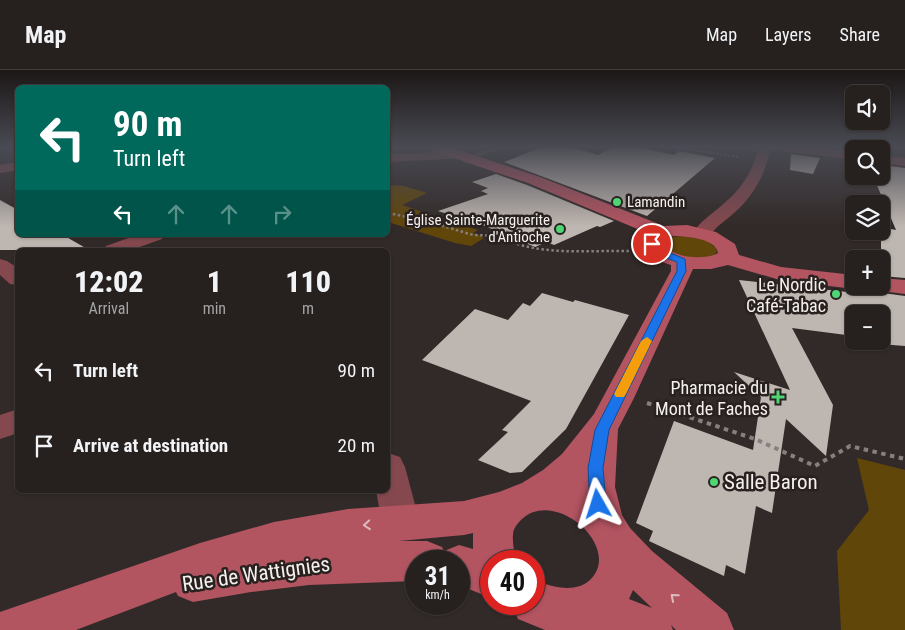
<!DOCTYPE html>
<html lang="en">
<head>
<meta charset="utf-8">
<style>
	:root { --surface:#26201e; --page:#2e2827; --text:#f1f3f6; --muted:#a4a3a4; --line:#423e3c }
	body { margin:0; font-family:"Roboto Condensed",sans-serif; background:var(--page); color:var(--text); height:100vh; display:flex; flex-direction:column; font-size:19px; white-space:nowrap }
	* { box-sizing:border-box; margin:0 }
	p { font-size:16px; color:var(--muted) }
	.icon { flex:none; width:28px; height:28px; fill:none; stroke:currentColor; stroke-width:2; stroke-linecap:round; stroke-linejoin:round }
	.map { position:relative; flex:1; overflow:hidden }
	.drawer { position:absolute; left:15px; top:178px; width:375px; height:245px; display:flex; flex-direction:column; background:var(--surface); border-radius:8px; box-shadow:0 1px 4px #0004,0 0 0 1px var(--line) }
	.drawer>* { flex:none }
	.guide { position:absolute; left:15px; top:15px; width:375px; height:152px; border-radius:8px; box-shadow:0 1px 4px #0004,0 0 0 1px var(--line); background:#00695c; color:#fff; overflow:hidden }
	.fabs { position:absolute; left:845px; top:15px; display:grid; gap:10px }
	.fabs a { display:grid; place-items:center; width:45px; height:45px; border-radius:8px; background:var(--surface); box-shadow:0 1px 4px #0004,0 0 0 1px var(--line); font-size:25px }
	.speed { position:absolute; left:405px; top:480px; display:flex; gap:10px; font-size:25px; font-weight:700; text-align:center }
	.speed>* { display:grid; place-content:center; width:65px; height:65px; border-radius:50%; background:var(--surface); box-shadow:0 1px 4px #0004,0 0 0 1px var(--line); line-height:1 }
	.speed small { font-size:12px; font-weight:400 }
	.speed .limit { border:8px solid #d22; background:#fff; color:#111 }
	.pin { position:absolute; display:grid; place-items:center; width:42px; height:42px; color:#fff; margin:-21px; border:2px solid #fff; border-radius:50%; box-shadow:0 1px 5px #0007 }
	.me { position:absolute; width:55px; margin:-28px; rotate:354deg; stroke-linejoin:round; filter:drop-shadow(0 0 4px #0008) }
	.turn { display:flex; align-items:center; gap:18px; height:105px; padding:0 15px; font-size:22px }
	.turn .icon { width:65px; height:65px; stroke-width:2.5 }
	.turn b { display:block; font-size:35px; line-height:42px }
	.lanes { display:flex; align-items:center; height:48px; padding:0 15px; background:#0003; justify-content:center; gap:25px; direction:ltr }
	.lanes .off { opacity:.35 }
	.eta { display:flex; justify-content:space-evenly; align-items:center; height:85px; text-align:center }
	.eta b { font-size:30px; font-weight:800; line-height:35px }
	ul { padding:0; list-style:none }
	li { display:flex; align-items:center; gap:15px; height:75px; padding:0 15px }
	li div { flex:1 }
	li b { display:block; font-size:19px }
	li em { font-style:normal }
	header { display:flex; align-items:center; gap:30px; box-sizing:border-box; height:70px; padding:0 25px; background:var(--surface); border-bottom:1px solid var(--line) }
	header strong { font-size:24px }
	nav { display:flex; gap:28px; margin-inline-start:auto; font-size:18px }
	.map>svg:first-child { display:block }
	.green { fill:#61460a }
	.building { fill:#beb6b0 }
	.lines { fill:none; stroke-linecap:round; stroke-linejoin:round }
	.path-far2 { stroke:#867f7d; stroke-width:2; stroke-dasharray:2 2; stroke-linecap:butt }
	.path-far1 { stroke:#867f7d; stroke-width:2.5; stroke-dasharray:2.5 2.5; stroke-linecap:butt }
	.path { stroke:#867f7d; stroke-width:4; stroke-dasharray:4.5 4.5; stroke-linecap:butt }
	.lane { fill:#84484e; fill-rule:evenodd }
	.street { fill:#84484e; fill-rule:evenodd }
	.secondary { fill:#b35461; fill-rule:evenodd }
	.oneway { stroke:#deb9bd }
	.route { fill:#1a73e8; stroke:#114b97 }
	.slow { fill:#f59e0b }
	.poi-dot { fill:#4ed675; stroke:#28211f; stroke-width:2 }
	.labels { text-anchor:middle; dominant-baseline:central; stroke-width:5; stroke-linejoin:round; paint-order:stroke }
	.far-poi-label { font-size:15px; fill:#f5f0ee; stroke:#28211f; text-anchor:start }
	.poi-label { font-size:18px; fill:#f5f0ee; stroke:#28211f; text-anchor:end }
	.near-poi-label { font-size:21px; fill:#f5f0ee; stroke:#28211f; text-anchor:start }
	.near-street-label { font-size:21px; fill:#f5f0ee; stroke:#28211f }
</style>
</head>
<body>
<header>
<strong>Map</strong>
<nav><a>Map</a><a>Layers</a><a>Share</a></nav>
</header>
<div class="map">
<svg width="905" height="560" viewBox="0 0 905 560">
	<rect width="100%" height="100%" fill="#322a28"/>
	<!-- green -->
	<path class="green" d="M388 115 404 116 427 123 402 135 478 160 473 163 483 166 481 167 484 168 471 176 455 173 388 152V137L389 136 388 135Z
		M684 166 706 170 716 178 717 182C707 193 667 189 664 172L669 167Z
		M857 388 905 400V560H841L837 481 869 440Z"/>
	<!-- building -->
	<path class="building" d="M542 77H571L598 85 613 77H637L674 85 679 81 715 88 647 146 504 92Z
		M791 84 820 88 813 104 790 100Z
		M881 95 905 98V208L881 206V157L896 160 873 106H881Z
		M496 104 527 115 614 151 600 157 597 156 554 175 547 172 535 177 485 156 438 141 488 124 481 121 488 118 472 112Z
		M0 130 18 140V165H63L89 180H0Z
		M739 210 874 225 875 222 905 226V276L880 274 879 271H881V244H854V266L792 258 833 335 826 386 786 349 772 443 756 436 745 504 726 495 724 506 649 471 653 461 636 453 674 351 753 380 761 327 734 302 790 320Z
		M542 223 573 232 575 230 629 245 566 359 522 402 510 403 478 390 508 362 502 360 531 331 422 290 475 239 508 250 523 233 530 236Z"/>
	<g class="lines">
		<!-- path-far2 -->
		<path class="path-far2" d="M673 77 739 87
			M862 106 876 108"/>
		<!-- path-far1 -->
		<path class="path-far1" d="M388 143 423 150 473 165 499 166
			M508 161 499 166C535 187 589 180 630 181"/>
		<!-- path -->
		<path class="path" d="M647 333 755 369 815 396 850 376 905 389"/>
		<!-- lane -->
		<path class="lane" d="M496 77H506L471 89 466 88Z"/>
		<!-- street -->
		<path class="street" d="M759 77H771C765 104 755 124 734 143 725 151 715 157 709 167L702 169 695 167 693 163C700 151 711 145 721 136 742 119 752 102 759 77Z
			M778 77H816L854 82V90L784 81Z
			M460 81 465 82 467 85 465 88 388 92V84Z
			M881 85 905 88V96L881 93Z
			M18 92V100L0 103V95Z
			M137 165H164L162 169 131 180H103L106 176Z
			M0 189 7 191 18 198V215L10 214 0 205Z
			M18 339V363L0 369V345Z
			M388 383 400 387 405 397 420 453 414 465 401 470 388 465 382 453 376 420H388Z"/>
		<!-- secondary -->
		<path class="secondary" d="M429 77H449L540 107 664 156 687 155 716 162 735 174 739 185 781 197 854 205V216H862L854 219 780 210 728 195 711 199H693L634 328 618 359 615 417 622 445 630 458 652 481 727 543 734 560H676L671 555 673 560H545L518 549 512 534H534V510C552 517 576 524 591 509 622 476 555 418 522 449 518 453 513 458 513 465 512 473 515 483 515 491H491V528L459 515V491H416V511L309 515 251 522 193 532 178 526 176 522 76 560H0V542L200 473 274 452 348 439 464 431 499 422 522 413 543 400 562 384 594 344 671 201V195C656 191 646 184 641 169L647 163 528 113 430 80ZM672 166C684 166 716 168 718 183 703 191 668 188 661 170ZM473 463V479L459 475 444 481 442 477 427 471H399L464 465ZM633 520 652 538 629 529Z
			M881 208 905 210V224L873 220 870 216H881Z"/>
	</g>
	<!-- one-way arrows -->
	<defs><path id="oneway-chevron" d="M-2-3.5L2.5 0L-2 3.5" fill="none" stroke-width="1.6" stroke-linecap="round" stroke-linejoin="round" transform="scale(1.25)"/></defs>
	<g class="oneway">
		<use href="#oneway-chevron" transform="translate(367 455) rotate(175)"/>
		<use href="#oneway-chevron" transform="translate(674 527) rotate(-139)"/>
	</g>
	<!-- sky -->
	<linearGradient id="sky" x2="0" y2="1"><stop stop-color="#1c1716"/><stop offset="0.49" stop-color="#494a53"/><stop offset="1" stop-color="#494a53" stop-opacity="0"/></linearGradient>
	<rect width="905" height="156" fill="url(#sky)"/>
	<!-- route -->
	<path class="route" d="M649 172H654L663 180 685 189 686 201 609 360 603 398 606 434 604 439 598 441 593 439 590 434 588 398 595 360 677 201V192L656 184 647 174Z"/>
	<!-- slow -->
	<path class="slow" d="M647 267 652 271 626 324 624 327H616L614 324 641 271Z"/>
	<!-- markers -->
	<g class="poi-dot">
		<circle cx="617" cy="132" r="5"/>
		<circle cx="560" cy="159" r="5"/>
		<circle cx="836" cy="224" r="5"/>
		<path d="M775.5 319.5h5v5h5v5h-5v5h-5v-5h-5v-5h5z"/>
		<circle cx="714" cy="412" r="5"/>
	</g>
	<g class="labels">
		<!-- far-poi labels -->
		<g class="far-poi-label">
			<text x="627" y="132">Lamandin</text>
			<text x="550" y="150" text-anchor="end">Église Sainte-Marguerite<tspan x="550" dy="17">d'Antioche</tspan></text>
		</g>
		<!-- poi labels -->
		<g class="poi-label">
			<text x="826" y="214">Le Nordic<tspan x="826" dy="21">Café-Tabac</tspan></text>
			<text x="768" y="317">Pharmacie du<tspan x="768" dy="21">Mont de Faches</tspan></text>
		</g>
		<!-- near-poi labels -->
		<g class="near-poi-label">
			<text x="724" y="412">Salle Baron</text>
		</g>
		<!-- near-street labels -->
		<g class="near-street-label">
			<text transform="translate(256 504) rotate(-8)">Rue de Wattignies</text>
		</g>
	</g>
</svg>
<div class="fabs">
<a><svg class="icon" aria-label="sound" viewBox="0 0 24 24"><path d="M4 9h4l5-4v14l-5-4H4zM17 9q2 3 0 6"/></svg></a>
<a><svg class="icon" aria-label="search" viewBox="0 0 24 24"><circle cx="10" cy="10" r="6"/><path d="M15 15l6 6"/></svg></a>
<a><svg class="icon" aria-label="layers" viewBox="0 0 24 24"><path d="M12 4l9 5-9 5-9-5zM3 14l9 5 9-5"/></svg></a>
<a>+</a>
<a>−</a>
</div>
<div class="speed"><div>31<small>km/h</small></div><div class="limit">40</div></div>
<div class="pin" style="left:652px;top:174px;background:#d93025"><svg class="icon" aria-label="arrive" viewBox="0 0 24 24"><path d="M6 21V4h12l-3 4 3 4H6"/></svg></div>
<svg class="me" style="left:598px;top:434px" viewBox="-20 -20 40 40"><path d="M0-17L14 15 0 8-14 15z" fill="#1a73e8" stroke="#fff" stroke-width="4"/></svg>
<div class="guide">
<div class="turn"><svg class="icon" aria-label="left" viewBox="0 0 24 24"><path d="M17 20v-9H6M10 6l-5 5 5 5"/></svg><div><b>90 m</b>Turn left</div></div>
<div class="lanes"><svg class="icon" aria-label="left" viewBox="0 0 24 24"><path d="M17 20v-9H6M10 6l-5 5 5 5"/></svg><svg class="icon off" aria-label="ahead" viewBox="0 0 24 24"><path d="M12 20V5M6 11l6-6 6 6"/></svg><svg class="icon off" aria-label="ahead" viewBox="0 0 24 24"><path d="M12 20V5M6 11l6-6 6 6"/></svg><svg class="icon off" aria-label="right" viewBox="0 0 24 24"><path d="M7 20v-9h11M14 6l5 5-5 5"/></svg></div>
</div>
<section class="drawer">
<div class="eta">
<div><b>12:02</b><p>Arrival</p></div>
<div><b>1</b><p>min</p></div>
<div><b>110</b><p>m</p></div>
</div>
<ul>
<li><svg class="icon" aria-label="left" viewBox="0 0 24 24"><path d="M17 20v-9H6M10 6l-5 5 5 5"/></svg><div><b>Turn left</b></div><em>90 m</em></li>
<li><svg class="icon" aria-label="arrive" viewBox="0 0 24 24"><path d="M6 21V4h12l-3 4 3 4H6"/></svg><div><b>Arrive at destination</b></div><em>20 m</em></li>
</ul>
</section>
</div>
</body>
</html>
